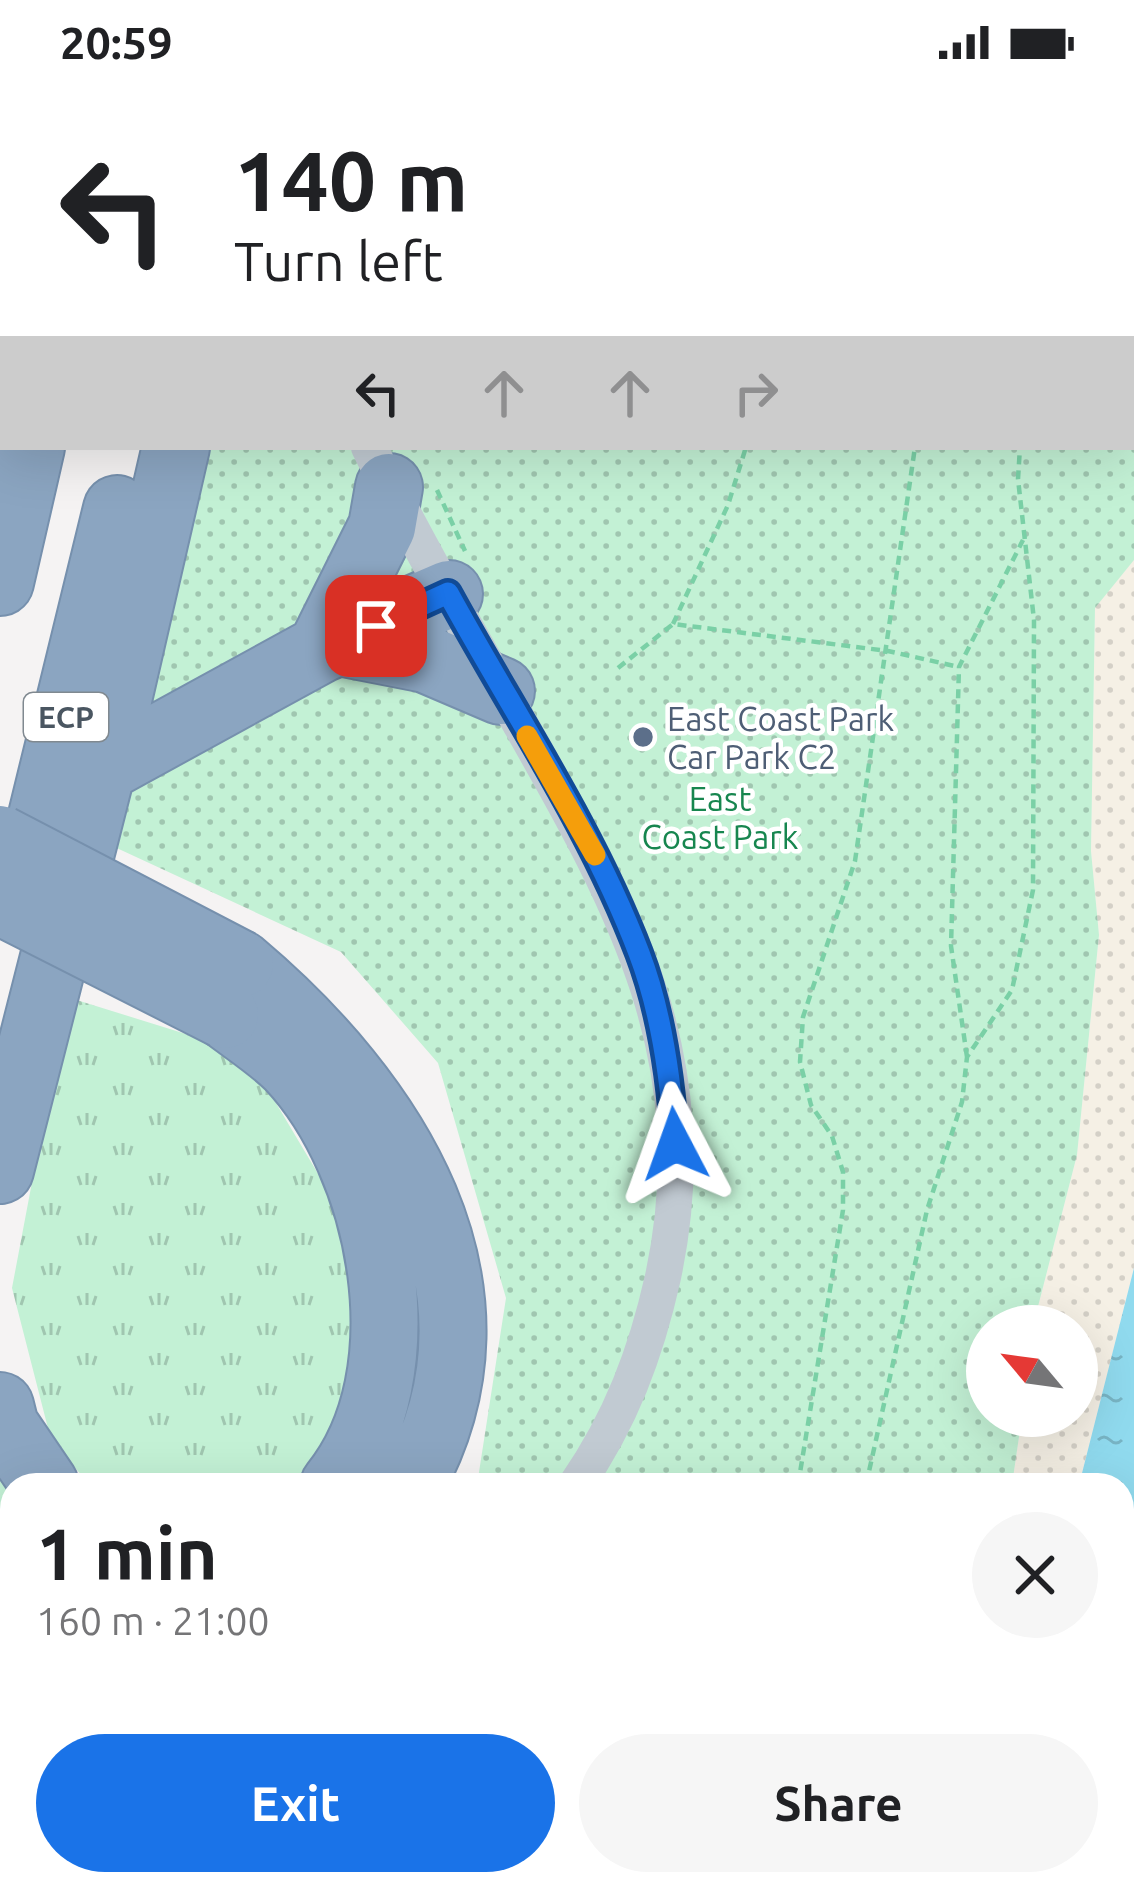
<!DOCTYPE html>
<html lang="en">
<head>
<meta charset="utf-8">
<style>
	:root { --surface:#fff; --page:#f6f6f6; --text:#202124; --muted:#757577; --accent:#1a73e8 }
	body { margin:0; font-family:Ubuntu,sans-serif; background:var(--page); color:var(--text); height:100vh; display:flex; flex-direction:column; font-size:45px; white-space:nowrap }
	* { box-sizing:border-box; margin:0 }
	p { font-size:39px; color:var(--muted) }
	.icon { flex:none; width:66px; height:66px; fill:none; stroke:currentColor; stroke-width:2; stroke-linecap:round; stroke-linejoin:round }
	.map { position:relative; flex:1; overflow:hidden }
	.sheet { position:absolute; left:0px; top:1389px; width:1134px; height:423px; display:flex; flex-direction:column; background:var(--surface); border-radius:36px 36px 0 0; box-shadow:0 12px 48px #0002 }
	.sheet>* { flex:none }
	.banner { position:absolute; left:0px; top:0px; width:1134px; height:366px; box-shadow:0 12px 48px #0002; background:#fff; color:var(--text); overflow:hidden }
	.needle { width:78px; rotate:299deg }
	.tools { position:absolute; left:966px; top:1221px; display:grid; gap:24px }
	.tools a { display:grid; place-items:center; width:132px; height:132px; border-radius:50%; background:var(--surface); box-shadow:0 12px 48px #0002; font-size:60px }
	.pin { position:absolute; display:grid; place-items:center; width:102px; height:102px; color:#fff; margin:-51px; border-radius:24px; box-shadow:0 6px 18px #0006 }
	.me { position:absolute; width:132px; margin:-66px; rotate:356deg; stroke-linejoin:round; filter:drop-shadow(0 0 9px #0008) }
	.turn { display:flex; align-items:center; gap:42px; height:252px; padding:0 36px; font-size:54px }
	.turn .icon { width:156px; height:156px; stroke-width:2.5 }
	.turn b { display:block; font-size:84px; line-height:102px }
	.lanes { display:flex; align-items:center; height:114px; padding:0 36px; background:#0003; justify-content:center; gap:60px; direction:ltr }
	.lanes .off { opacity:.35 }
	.round { display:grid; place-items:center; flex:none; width:126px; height:126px; border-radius:63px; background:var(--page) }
	.headline { display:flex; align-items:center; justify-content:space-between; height:204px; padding:0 36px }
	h1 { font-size:72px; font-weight:700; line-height:90px }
	.button { display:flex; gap:24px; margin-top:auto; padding:24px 36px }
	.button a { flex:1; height:138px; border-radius:72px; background:var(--accent); color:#fff; font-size:48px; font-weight:700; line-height:138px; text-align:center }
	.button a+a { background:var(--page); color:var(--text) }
	.status { display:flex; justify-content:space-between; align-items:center; height:84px; padding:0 60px; background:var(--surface); direction:ltr }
	.status svg { height:33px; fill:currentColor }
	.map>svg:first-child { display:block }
	.grass { fill:url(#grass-tufts) }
	.sand { fill:url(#sand-dots) }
	.park { fill:url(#park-dots) }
	.water { fill:url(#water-ripples) }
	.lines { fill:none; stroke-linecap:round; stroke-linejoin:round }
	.highway-casing { stroke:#7690ad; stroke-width:70 }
	.path { stroke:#7ad0a6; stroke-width:4.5; stroke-dasharray:9 6; stroke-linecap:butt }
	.street { stroke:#c1cad2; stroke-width:36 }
	.highway { stroke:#8ba5c1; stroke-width:66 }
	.highway-bridge-casing { stroke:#7690ad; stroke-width:70; stroke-linecap:butt }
	.highway-bridge { stroke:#8ba5c1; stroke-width:66 }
	.route-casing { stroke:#114b97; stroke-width:30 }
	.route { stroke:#1a73e8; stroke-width:21 }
	.slow { stroke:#f59e0b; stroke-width:21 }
	.service-dot { fill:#5c6f8a; stroke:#fff; stroke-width:4.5 }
	.labels { text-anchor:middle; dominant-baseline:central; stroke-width:9; stroke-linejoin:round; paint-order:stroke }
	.shield { fill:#fff; stroke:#808990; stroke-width:3 }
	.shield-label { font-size:30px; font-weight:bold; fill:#4a5661 }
	.service-label { font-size:33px; fill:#4e5e75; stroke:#fff; text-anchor:start }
	.park-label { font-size:33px; fill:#17864f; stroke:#fff }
</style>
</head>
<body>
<div class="status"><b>20:59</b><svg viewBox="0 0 49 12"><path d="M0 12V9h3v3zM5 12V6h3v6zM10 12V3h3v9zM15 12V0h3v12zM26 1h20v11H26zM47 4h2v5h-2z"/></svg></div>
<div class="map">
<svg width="1134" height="1810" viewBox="0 0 1134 1810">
	<defs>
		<pattern id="grass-tufts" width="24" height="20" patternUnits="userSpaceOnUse" patternTransform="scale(3)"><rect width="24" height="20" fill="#c3f1d5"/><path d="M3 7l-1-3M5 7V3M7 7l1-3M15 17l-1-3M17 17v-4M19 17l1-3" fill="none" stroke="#a0c6b0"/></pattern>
		<pattern id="sand-dots" width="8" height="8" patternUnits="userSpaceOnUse" patternTransform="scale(3)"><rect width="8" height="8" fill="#f5f0e5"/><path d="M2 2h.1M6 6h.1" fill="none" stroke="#d4d0c7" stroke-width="1.8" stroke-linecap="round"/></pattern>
		<pattern id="park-dots" width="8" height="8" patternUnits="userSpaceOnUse" patternTransform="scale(3)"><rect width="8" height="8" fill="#c3f1d5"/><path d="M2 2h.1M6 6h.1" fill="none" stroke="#a0c6b0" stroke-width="1.8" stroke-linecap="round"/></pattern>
		<pattern id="water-ripples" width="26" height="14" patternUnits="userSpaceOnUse" patternTransform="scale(3)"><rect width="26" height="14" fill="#90daee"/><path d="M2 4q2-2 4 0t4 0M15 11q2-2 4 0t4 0" fill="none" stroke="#78b4c4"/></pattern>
	</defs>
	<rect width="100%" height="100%" fill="#f5f3f3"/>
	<!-- grass -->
	<path class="grass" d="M67 913 202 955 267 1004 345 1135 365 1223 344 1343 302 1401H90L51 1356 12 1204Z
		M0 1382 12 1403V1621L0 1628Z"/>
	<!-- sand -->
	<path class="sand" d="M1134 476V1184L1079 1401H1012L1022 1332H1077V1242H1033L1077 1071 1099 852 1091 767 1095 523Z"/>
	<!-- park -->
	<path class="park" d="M269 0H1134V476L1095 524 1091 767 1099 851 1077 1071 1033 1242H987V1332H1022L1012 1401H477L506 1214 438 979 341 868 108 760 196 363H1131V3Z
		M12 1741V1800H897L895 1810H0V1751Z"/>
	<!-- water -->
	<path class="water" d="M1134 1184V1810H976L978 1800H1122V1401H1079Z"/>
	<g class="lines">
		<defs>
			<path id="highway" d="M241 0V3
				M113 3V0
				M0 498 31 363
				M339 558 426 575 501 607
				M321 565 382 443 389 403
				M102 685 321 565 449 510
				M19 826 117 425
				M240 880C392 1008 522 1202 411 1401
				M225 931C246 947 271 963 290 982 384 1082 424 1290 334 1401
				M0 1086 102 685 176 363
				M0 1322 5 1342 45 1401
				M0 1707 12 1695
				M0 1788 6 1799"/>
		</defs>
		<!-- highway casing -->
		<use href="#highway" class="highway-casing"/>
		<!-- path -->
		<path class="path" d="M333 0V3
			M1075 0 1076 3
			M822 3V0
			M927 3 928 0
			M437 406 465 467
			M673 540 728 421 746 363
			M618 584 673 540 888 567 959 583
			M967 973 951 862 959 583 1023 456
			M798 1401 843 1126V1088L832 1052 811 1021 800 978 803 933 855 777 915 363
			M866 1401 927 1126 962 1018 967 973 1012 906 1033 806 1034 536 1018 395 1020 363
			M656 1800 679 1810
			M57 1810 74 1800
			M771 1810V1800
			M800 1810 801 1800"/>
		<!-- street -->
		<path class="street" d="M293 3 294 0
			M369 363C416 458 470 551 522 643 625 824 709 977 663 1193 646 1269 621 1336 576 1401"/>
		<!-- highway -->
		<use href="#highway" class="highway"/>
		<defs>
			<path id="highway-bridge" d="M0 755 240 880
				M0 817 225 931"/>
		</defs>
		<!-- highway-bridge casing -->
		<use href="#highway-bridge" class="highway-bridge-casing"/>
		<!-- highway-bridge -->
		<use href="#highway-bridge" class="highway-bridge"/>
	</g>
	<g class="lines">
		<defs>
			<path id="route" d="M376 542 448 509C513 628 591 743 639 869 662 929 671 996 675 1060"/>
		</defs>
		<!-- route casing -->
		<use href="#route" class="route-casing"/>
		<!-- route -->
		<use href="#route" class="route"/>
		<!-- slow -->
		<path class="slow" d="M527 652 595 771"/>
	</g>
	<!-- markers -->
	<circle class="service-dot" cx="643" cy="653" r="12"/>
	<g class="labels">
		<!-- shield labels -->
		<rect class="shield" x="24" y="609" width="84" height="48" rx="9"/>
		<g class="shield-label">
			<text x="66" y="633">ECP</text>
		</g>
		<!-- service labels -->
		<g class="service-label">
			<text x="667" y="634">East Coast Park<tspan x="667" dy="38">Car Park C2</tspan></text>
		</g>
		<!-- park labels -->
		<g class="park-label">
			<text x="720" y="714">East<tspan x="720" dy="38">Coast Park</tspan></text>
		</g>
	</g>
</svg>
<div class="tools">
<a><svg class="needle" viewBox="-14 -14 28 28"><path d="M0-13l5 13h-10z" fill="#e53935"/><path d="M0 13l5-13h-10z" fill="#757577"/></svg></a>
</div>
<div class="pin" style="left:376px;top:542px;background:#d93025"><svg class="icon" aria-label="arrive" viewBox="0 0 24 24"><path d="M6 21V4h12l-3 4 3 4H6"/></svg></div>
<svg class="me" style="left:675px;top:1060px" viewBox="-20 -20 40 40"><path d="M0-17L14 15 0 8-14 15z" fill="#1a73e8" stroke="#fff" stroke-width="4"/></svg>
<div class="banner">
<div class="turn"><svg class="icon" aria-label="left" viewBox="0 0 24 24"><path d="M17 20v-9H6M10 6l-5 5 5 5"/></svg><div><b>140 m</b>Turn left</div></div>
<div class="lanes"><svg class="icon" aria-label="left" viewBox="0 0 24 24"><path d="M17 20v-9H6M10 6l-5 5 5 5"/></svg><svg class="icon off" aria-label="ahead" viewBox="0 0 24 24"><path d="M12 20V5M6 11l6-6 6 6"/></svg><svg class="icon off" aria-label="ahead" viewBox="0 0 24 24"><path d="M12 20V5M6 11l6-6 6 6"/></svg><svg class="icon off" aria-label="right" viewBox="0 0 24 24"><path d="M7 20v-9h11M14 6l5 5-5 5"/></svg></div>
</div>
<section class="sheet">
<div class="headline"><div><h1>1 min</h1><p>160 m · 21:00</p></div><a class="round"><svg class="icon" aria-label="close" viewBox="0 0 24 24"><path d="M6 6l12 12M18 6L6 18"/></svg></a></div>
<div class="button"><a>Exit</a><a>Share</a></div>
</section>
</div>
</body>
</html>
